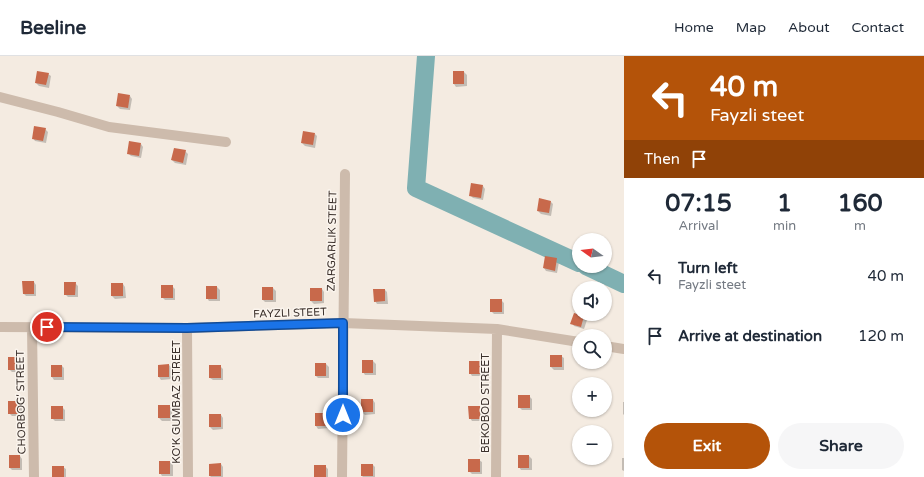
<!DOCTYPE html>
<html lang="en">
<head>
<meta charset="utf-8">
<style>
	:root { --surface:#fff; --page:#f6f6f7; --text:#1f2937; --muted:#747a83; --line:#e0e1e3; --accent:#b45309 }
	body { margin:0; font-family:"Varela Round",sans-serif; background:var(--page); color:var(--text); height:100vh; display:flex; flex-direction:column; font-size:15px; white-space:nowrap }
	* { box-sizing:border-box; margin:0 }
	p { font-size:13px; color:var(--muted) }
	.icon { flex:none; width:22px; height:22px; fill:none; stroke:currentColor; stroke-width:2; stroke-linecap:round; stroke-linejoin:round }
	.map { position:relative; flex:1; overflow:hidden }
	.panel { display:flex; flex-direction:column; background:var(--surface); width:300px }
	.panel>* { flex:none }
	.banner { background:#b45309; color:#fff; overflow:hidden }
	.needle { width:26px; rotate:284deg }
	.controls { position:absolute; left:572px; top:177px; display:grid; gap:8px }
	.controls a { display:grid; place-items:center; width:40px; height:40px; border-radius:50%; background:var(--surface); box-shadow:0 1px 3px #0004; font-size:20px }
	.pin { position:absolute; display:grid; place-items:center; width:34px; height:34px; color:#fff; margin:-17px; border:2px solid #fff; border-radius:50%; box-shadow:0 1px 4px #0007 }
	.me { position:absolute; width:44px; margin:-22px; rotate:0deg; stroke-linejoin:round; filter:drop-shadow(0 0 3px #0008) }
	.turn { display:flex; align-items:center; gap:14px; height:84px; padding:0 20px; font-size:18px }
	.turn .icon { width:52px; height:52px; stroke-width:2.5 }
	.turn b { display:block; font-size:28px; line-height:34px }
	.then { display:flex; align-items:center; height:38px; padding:0 20px; background:#0003; gap:8px; font-size:15px }
	.eta { display:flex; justify-content:space-evenly; align-items:center; height:68px; text-align:center }
	.eta b { font-size:24px; font-weight:700; line-height:28px }
	.button { display:flex; gap:8px; margin-top:auto; padding:8px 20px }
	.button a { flex:1; height:46px; border-radius:24px; background:var(--accent); color:#fff; font-size:16px; font-weight:700; line-height:46px; text-align:center }
	.button a+a { background:var(--page); color:var(--text) }
	ul { padding:0; list-style:none }
	li { display:flex; align-items:center; gap:12px; height:60px; padding:0 20px }
	li div { flex:1 }
	li b { display:block; font-size:15px }
	li em { font-style:normal }
	header { display:flex; align-items:center; gap:24px; box-sizing:border-box; height:56px; padding:0 20px; background:var(--surface); border-bottom:1px solid var(--line) }
	header strong { font-size:19px }
	nav { display:flex; gap:22px; margin-inline-start:auto; font-size:14px }
	main { display:flex; flex:1; min-height:0 }
	.map>svg:first-child { display:block }
	.shadow { fill:#0003 }
	.lines { fill:none; stroke-linecap:round; stroke-linejoin:round }
	.canal { stroke:#7fb0b2; stroke-width:18 }
	.building { fill:#c8694b }
	.street { stroke:#cdbbac; stroke-width:10 }
	.route-casing { stroke:#114b97; stroke-width:10 }
	.route { stroke:#1a73e8; stroke-width:7 }
	.labels { text-anchor:middle; dominant-baseline:central; stroke-width:3; stroke-linejoin:round; paint-order:stroke }
	.street-label { font-size:11px; fill:#3b302b; stroke:#fbf5ee }
</style>
</head>
<body>
<header>
<strong>Beeline</strong>
<nav><a>Home</a><a>Map</a><a>About</a><a>Contact</a></nav>
</header>
<main>
<div class="map">
<svg width="624" height="421" viewBox="0 0 624 421">
	<rect width="100%" height="100%" fill="#f4ebe1"/>
	<!-- shadow -->
	<path class="shadow" d="M464 16 467 19V30L456 31 454 28Z
		M48 18 51 20 49 32 39 30 36 27Z
		M130 40 132 43 130 54 120 53 117 50Z
		M45 73 48 76 46 87 35 85 33 82Z
		M315 78 317 80 315 92 305 90 302 87Z
		M141 88 143 91 141 102 131 100 128 97Z
		M185 95 188 98 186 109 175 107 172 104Z
		M483 130 485 133 483 144 473 142 470 139Z
		M551 146 553 148 551 160 541 158 538 155Z
		M556 203 559 206 557 217 546 215 544 212Z
		M34 226 36 229V240H26L24 238Z
		M75 227 78 230V241H68L65 238Z
		M123 228 125 231 126 242 115 243 112 240Z
		M172 230 175 233V244H165L162 241Z
		M217 231 220 234V245H209L207 242Z
		M273 232 276 235V246H265L263 244Z
		M322 233 324 236V247L314 248 311 245Z
		M385 234 387 236 388 248H377L375 245Z
		M501 244 504 247V258H494L491 255Z
		M575 258 584 261 587 264 584 273 574 270 572 267Z
		M561 300 564 302V314H554L551 311Z
		M19 302 22 305V316H12L9 313Z
		M373 305 376 308V319H365L363 316Z
		M480 306 482 309V320H472L470 317Z
		M326 308 329 311V322H318L316 320Z
		M169 309 172 312V323L161 324 159 321Z
		M62 310 64 312V324H54L52 321Z
		M220 310 223 313V324H213L210 322Z
		M529 340 532 343V354H522L519 351Z
		M373 344 375 347V358L365 359 362 356Z
		M19 346 22 349V360H12L9 357Z
		M623 346H624V359L623 358Z
		M169 350 172 353V365H162L159 362Z
		M62 351 65 354V365H55L52 362Z
		M480 351 482 353 483 365H472L470 362Z
		M326 358 329 361V372L318 373 316 370Z
		M221 359 223 362V373L213 374 210 371Z
		M20 400 22 403V414H12L10 412Z
		M529 400 532 403V414H521L519 411Z
		M622 402H624V415L622 414Z
		M479 404 482 406V418H472L469 415Z
		M170 406 173 409V420H162L160 417Z
		M221 408 223 411V421H211L210 420Z
		M373 409 375 411V421H363L362 420Z
		M325 410 328 413V421H315Z
		M63 411 66 413V421H53Z"/>
	<g class="lines">
		<!-- canal -->
		<path class="canal" d="M426 0 416 132 579 207
			M586 210 624 228"/>
	</g>
	<!-- building -->
	<path class="building" d="M37 15 49 17 46 29 35 27Z
		M453 15H464V28H453Z
		M118 37 130 39 128 52 116 50Z
		M34 70 46 72 43 85 32 83Z
		M303 75 315 77 313 89 301 87Z
		M129 85 141 87 139 100 127 98Z
		M174 92 186 94 183 107 171 104Z
		M471 127 483 129 481 142 469 140Z
		M539 142 551 145 549 157 537 155Z
		M545 200 557 202 555 215 543 212Z
		M22 225H34V238H23Z
		M64 226H76L75 239H64Z
		M111 227H123V240H111Z
		M161 229H173V242H161Z
		M206 230H217V243H206Z
		M262 231H273V244H262Z
		M310 232H322V245H310Z
		M373 233H385V245L374 246Z
		M490 243H502V256H490Z
		M574 257 584 260 581 271 570 268Z
		M550 299H562V311H550Z
		M8 301H20V314H8Z
		M362 304H373V317H362Z
		M469 305H480V318H469Z
		M315 307H326V320H315Z
		M169 308V321H158V309Z
		M51 309H62V321H51Z
		M209 309H221V322H209Z
		M518 339H530V352H518Z
		M361 343H373V356H361Z
		M8 345H20V358H8Z
		M158 349H170V362H158Z
		M51 350H63V363H51Z
		M468 350H480V363H469Z
		M315 357H326V370H315Z
		M209 358H221V371H209Z
		M9 399H20V412H9Z
		M518 399H529V412H518Z
		M468 403H480V416H468Z
		M159 405H170V418H159Z
		M221 407V420H209V408Z
		M361 408H373V420H361Z
		M314 409H326V421H314Z
		M52 410H64V421H52Z"/>
	<g class="lines">
		<!-- street -->
		<path class="street" d="M0 41 58 56 109 71 226 86
			M0 271 187 272 343 267 497 273 579 286
			M32 271 34 421
			M187 272 188 421
			M605 290 624 293
			M342 421 345 118
			M496 421 497 273"/>
	</g>
	<g class="lines">
		<defs>
			<path id="route" d="M47 271 187 272 343 267V359"/>
		</defs>
		<!-- route casing -->
		<use href="#route" class="route-casing"/>
		<!-- route -->
		<use href="#route" class="route"/>
	</g>
	<g class="labels">
		<!-- street labels -->
		<g class="street-label">
			<text transform="translate(332 185) rotate(-89)">ZARGARLIK STEET</text>
			<text transform="translate(290 257) rotate(-2)">FAYZLI STEET</text>
			<text transform="translate(21 346) rotate(-91)">CHORBOG' STREET</text>
			<text transform="translate(176 346) rotate(-90)">KO'K GUMBAZ STREET</text>
			<text transform="translate(485 347) rotate(-90)">BEKOBOD STREET</text>
		</g>
	</g>
</svg>
<div class="controls">
<a><svg class="needle" viewBox="-14 -14 28 28"><path d="M0-13l5 13h-10z" fill="#e53935"/><path d="M0 13l5-13h-10z" fill="#747a83"/></svg></a>
<a><svg class="icon" aria-label="sound" viewBox="0 0 24 24"><path d="M4 9h4l5-4v14l-5-4H4zM17 9q2 3 0 6"/></svg></a>
<a><svg class="icon" aria-label="search" viewBox="0 0 24 24"><circle cx="10" cy="10" r="6"/><path d="M15 15l6 6"/></svg></a>
<a>+</a>
<a>−</a>
</div>
<div class="pin" style="left:47px;top:271px;background:#d93025"><svg class="icon" aria-label="arrive" viewBox="0 0 24 24"><path d="M6 21V4h12l-3 4 3 4H6"/></svg></div>
<svg class="me" style="left:343px;top:359px" viewBox="-20 -20 40 40"><circle r="17" fill="#1a73e8" stroke="#fff" stroke-width="3"/><path d="M0-11L8 9 0 5-8 9z" fill="#fff"/></svg>
</div>
<section class="panel">
<div class="banner">
<div class="turn"><svg class="icon" aria-label="left" viewBox="0 0 24 24"><path d="M17 20v-9H6M10 6l-5 5 5 5"/></svg><div><b>40 m</b>Fayzli steet</div></div>
<div class="then">Then<svg class="icon" aria-label="arrive" viewBox="0 0 24 24"><path d="M6 21V4h12l-3 4 3 4H6"/></svg></div>
</div>
<div class="eta">
<div><b>07:15</b><p>Arrival</p></div>
<div><b>1</b><p>min</p></div>
<div><b>160</b><p>m</p></div>
</div>
<ul>
<li><svg class="icon" aria-label="left" viewBox="0 0 24 24"><path d="M17 20v-9H6M10 6l-5 5 5 5"/></svg><div><b>Turn left</b><p>Fayzli steet</p></div><em>40 m</em></li>
<li><svg class="icon" aria-label="arrive" viewBox="0 0 24 24"><path d="M6 21V4h12l-3 4 3 4H6"/></svg><div><b>Arrive at destination</b></div><em>120 m</em></li>
</ul>
<div class="button"><a>Exit</a><a>Share</a></div>
</section>
</main>
</body>
</html>
